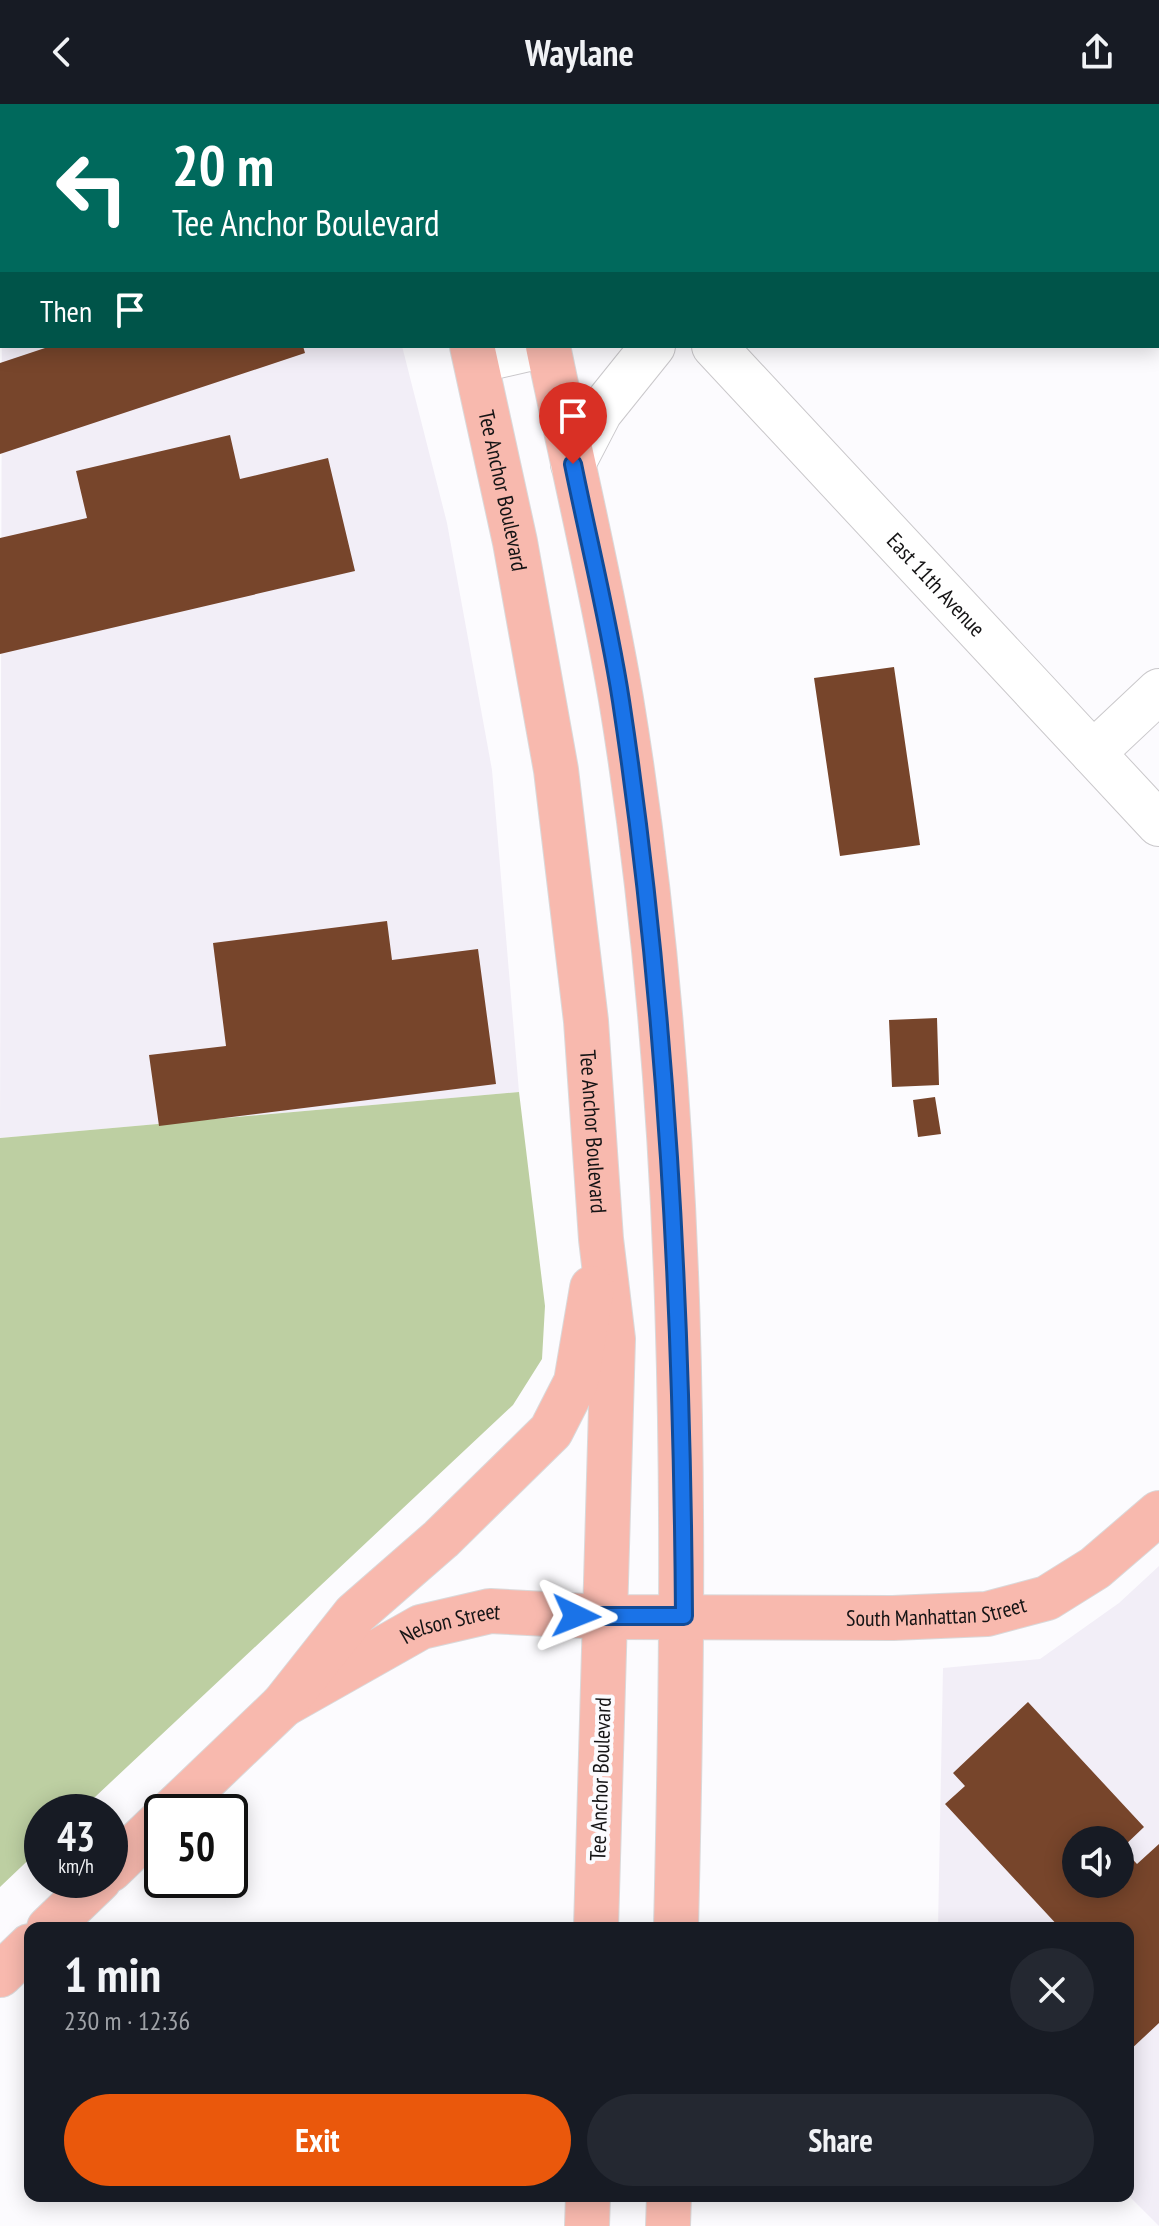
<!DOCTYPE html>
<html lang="en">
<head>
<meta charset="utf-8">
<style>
	:root { --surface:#171b24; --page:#242831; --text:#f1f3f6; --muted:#9ea1a6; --accent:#ea580c }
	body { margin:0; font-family:"PT Sans Narrow",sans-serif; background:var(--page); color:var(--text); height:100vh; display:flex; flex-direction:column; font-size:30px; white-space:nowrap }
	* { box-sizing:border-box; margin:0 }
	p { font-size:26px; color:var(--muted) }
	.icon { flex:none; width:44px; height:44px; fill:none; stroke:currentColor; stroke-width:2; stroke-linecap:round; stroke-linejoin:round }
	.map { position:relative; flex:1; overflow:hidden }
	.panel { position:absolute; left:24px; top:1818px; width:1110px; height:280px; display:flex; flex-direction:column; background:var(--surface); border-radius:16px; box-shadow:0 4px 20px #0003 }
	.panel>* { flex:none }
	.top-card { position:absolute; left:0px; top:0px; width:1160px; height:244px; box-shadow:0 4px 20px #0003; background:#00695c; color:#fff; overflow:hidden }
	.fabs { position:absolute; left:1062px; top:1722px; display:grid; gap:16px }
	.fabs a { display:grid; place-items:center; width:72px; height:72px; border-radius:50%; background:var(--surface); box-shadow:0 4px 20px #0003; font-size:40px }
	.speed { position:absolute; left:24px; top:1690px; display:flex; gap:16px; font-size:40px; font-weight:700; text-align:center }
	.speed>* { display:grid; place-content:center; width:104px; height:104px; border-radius:50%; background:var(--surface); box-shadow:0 4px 20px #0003; line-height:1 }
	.speed small { font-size:20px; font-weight:400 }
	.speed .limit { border:4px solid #111; border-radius:12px; background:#fff; color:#111 }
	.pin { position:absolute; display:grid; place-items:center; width:68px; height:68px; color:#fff; margin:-82px -34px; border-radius:50% 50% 50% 0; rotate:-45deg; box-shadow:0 0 8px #0007 }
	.pin .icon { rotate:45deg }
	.me { position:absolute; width:88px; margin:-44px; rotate:92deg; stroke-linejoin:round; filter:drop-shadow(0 0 6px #0008) }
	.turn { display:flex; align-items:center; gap:28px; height:168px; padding:0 40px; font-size:36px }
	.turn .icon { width:104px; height:104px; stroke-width:2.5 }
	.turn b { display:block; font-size:56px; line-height:68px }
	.then { display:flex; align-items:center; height:76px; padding:0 40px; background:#0003; gap:16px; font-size:30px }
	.round { display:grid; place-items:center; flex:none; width:84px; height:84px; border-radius:42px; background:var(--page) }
	.summary { display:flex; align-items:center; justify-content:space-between; height:136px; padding:0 40px }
	h1 { font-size:48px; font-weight:700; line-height:60px }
	.primary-button { display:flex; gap:16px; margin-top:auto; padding:16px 40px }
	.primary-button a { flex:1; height:92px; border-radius:48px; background:var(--accent); color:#fff; font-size:32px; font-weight:700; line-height:92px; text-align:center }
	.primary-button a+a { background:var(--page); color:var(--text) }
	header { display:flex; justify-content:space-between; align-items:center; height:104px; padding:0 40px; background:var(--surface); font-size:36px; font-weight:700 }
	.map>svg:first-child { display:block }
	.commercial { fill:#f2f0fd }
	.built { fill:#f2eef7; fill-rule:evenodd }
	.green { fill:#bdcfa2 }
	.building { fill:#77452b; fill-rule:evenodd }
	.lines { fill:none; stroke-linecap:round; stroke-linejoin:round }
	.minor-casing { stroke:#cac8cb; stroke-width:46 }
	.major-casing { stroke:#dad9da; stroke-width:46 }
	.minor { stroke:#fff; stroke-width:44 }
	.major { stroke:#f8b9ae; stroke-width:44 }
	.route-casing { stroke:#114b97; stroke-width:20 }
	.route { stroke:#1a73e8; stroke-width:14 }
	.labels { text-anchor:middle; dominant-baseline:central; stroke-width:8; stroke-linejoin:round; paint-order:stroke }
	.street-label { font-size:22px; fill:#151415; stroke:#fcfbfe }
</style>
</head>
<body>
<header><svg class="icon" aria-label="back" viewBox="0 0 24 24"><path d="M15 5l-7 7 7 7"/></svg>Waylane<svg class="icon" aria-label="share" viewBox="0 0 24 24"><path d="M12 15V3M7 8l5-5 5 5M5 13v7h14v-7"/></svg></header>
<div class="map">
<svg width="1159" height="2122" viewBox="0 0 1159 2122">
	<rect width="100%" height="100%" fill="#fcfbfe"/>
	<!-- commercial -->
	<path class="commercial" d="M551 0H829L553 2Z"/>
	<!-- built -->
	<path class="built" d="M2 171V242H402L447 419 492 666 519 988 0 1034Z
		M1159 1462V2122L1128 2091V1824H938L943 1564 1040 1555 1119 1499ZM1076 1736H1120V1780H1076Z"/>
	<!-- green -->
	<path class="green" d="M519 988 545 1202 542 1255 513 1301 79 1708H42V1743L0 1783V1034Z"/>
	<!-- building -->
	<path class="building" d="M51 242H303L305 249 0 350V259Z
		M230 331 240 375 328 354 355 467 0 550V434L87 414 76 367Z
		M894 563 920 741 840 752 814 574Z
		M387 817 392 856 478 845 496 980 159 1022 149 951 226 942 213 839Z
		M937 914 939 981 892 983 889 916Z
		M935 993 941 1030 918 1033 913 996Z
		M1028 1598 1144 1723 1122 1744 1137 1760 1159 1740V1919L1128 1948V1824H1060L945 1700 965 1682 953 1669ZM1076 1736H1120V1780H1076Z"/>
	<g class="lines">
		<defs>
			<g id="minor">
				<path d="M903 2 905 0"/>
				<path id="s1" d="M714 242 1159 720"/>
				<path d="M476 257 541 242"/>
				<path d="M573 360 600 308 653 242"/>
				<path d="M1093 649 1159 587"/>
			</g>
			<g id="major">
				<path d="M405 0 406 2"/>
				<path d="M486 0 487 2"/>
				<path id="s2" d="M472 242 515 438 556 666 586 917 601 1135 613 1235 596 1824"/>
				<path d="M548 242C572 359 601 477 621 595 688 1001 686 1414 676 1824"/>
				<path id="s3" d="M283 1601 421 1523 490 1507 605 1513 893 1514 987 1510 1047 1494 1095 1464 1159 1409"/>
				<path d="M171 1708 283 1601 355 1510 441 1435 551 1327 576 1278 592 1184"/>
				<path d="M110 1766 162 1716"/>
				<path d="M49 1824 99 1776"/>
				<path d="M0 1871 30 1842"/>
				<path d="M587 2122 588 2092"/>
				<path d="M668 2122 669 2092"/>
			</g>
		</defs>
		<!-- minor casing -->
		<use href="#minor" class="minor-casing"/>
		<!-- major casing -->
		<use href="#major" class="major-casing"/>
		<!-- minor -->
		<use href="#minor" class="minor"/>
		<!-- major -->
		<use href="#major" class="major"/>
	</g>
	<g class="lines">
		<defs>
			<path id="route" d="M573 360C589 439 609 518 621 597 667 901 682 1206 684 1512H576"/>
		</defs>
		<!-- route casing -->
		<use href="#route" class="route-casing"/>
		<!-- route -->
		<use href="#route" class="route"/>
	</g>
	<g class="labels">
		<!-- street labels -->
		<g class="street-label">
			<text stroke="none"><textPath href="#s2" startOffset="148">Tee Anchor Boulevard</textPath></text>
			<text stroke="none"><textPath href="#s1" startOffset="326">East 11th Avenue</textPath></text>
			<text stroke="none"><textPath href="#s2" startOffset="796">Tee Anchor Boulevard</textPath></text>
			<text stroke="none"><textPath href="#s3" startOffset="676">South Manhattan Street</textPath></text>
			<text stroke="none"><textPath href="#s3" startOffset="188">Nelson Street</textPath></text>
			<text transform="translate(600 1675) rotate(-88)">Tee Anchor Boulevard</text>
		</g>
	</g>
</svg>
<div class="fabs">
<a><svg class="icon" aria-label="sound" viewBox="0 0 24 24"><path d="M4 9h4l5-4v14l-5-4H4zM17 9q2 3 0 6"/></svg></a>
</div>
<div class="speed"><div>43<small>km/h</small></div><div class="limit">50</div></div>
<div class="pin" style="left:573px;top:360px;background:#d93025"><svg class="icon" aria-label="arrive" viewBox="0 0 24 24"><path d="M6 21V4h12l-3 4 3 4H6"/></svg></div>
<svg class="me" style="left:576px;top:1512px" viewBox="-20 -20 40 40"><path d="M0-17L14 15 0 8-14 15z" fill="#1a73e8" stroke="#fff" stroke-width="4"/></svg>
<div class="top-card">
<div class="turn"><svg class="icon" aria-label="left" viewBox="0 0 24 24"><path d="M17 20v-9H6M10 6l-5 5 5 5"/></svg><div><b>20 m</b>Tee Anchor Boulevard</div></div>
<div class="then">Then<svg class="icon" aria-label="arrive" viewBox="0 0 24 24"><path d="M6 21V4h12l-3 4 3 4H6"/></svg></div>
</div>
<section class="panel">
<div class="summary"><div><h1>1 min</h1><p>230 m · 12:36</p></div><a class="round"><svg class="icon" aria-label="close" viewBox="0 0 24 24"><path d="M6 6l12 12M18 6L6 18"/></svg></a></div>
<div class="primary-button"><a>Exit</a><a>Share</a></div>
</section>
</div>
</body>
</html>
